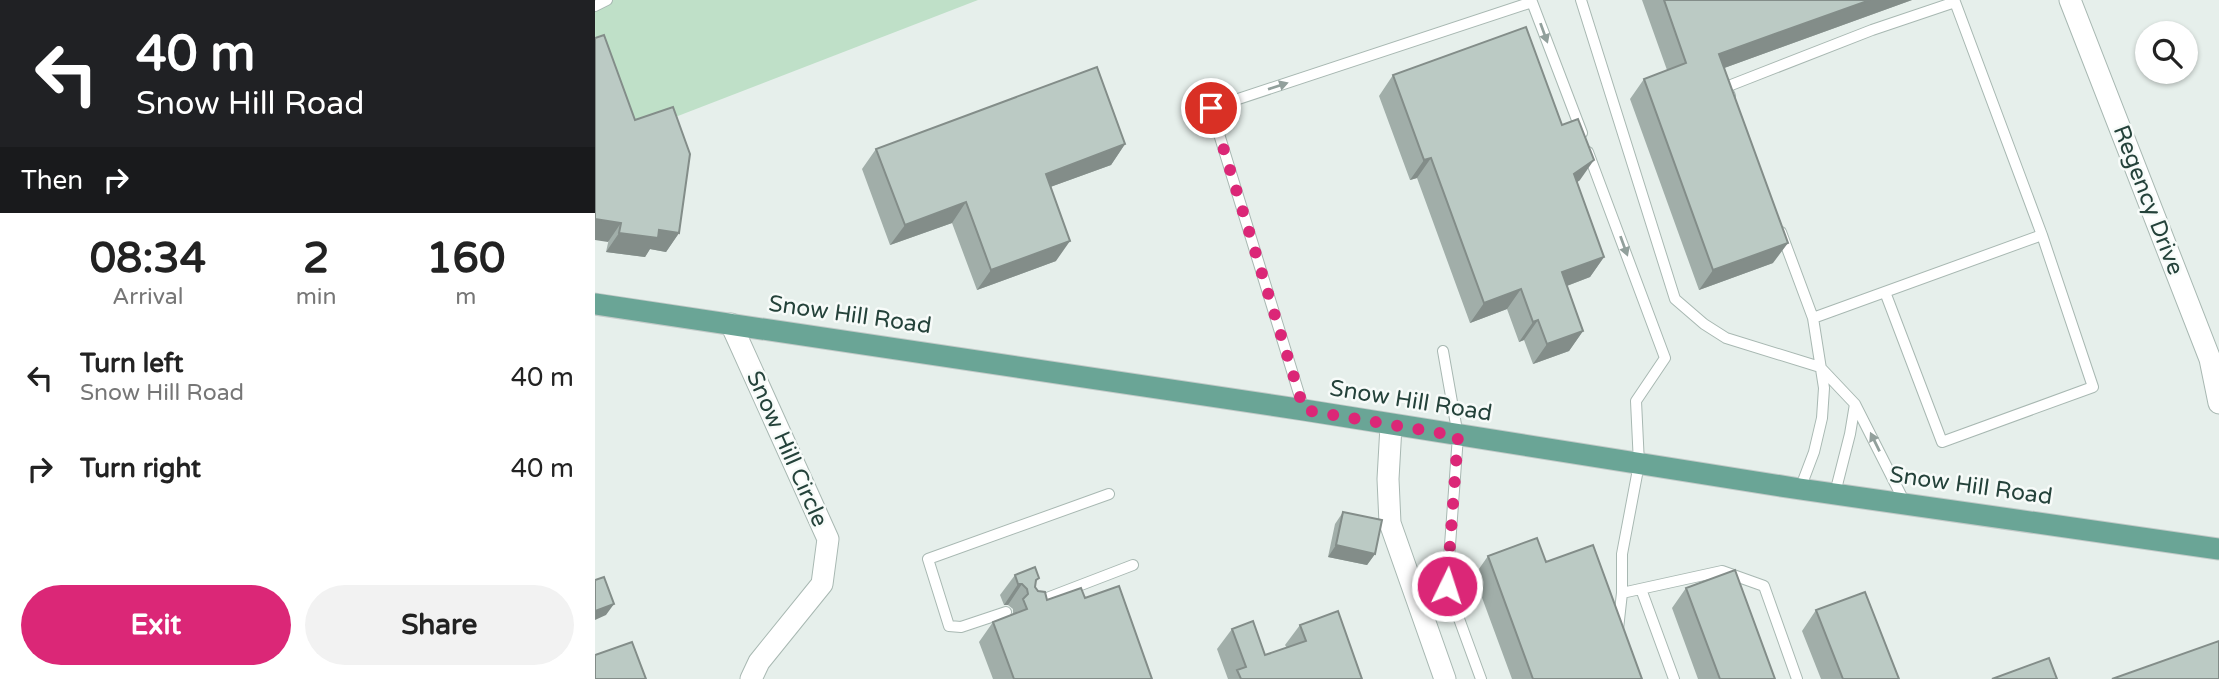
<!DOCTYPE html>
<html lang="en">
<head>
<meta charset="utf-8">
<style>
	:root { --surface:#fff; --page:#f2f2f2; --text:#222; --muted:#767676; --accent:#db2777 }
	body { margin:0; font-family:"Varela Round",sans-serif; background:var(--page); color:var(--text); height:100vh; display:flex; flex-direction:column; font-size:26px; white-space:nowrap }
	* { box-sizing:border-box; margin:0 }
	p { font-size:23px; color:var(--muted) }
	.icon { flex:none; width:38px; height:38px; fill:none; stroke:currentColor; stroke-width:2; stroke-linecap:round; stroke-linejoin:round }
	.map { position:relative; flex:1; overflow:hidden }
	.sheet { display:flex; flex-direction:column; background:var(--surface); width:595px }
	.sheet>* { flex:none }
	.hud { background:#202124; color:#fff; overflow:hidden }
	.fabs { position:absolute; left:1540px; top:21px; display:grid; gap:14px }
	.fabs a { display:grid; place-items:center; width:63px; height:63px; border-radius:50%; background:var(--surface); box-shadow:0 2px 5px #0004; font-size:35px }
	.pin { position:absolute; display:grid; place-items:center; width:60px; height:60px; color:#fff; margin:-30px; border:4px solid #fff; border-radius:50%; box-shadow:0 2px 7px #0007 }
	.me { position:absolute; width:77px; margin:-38px; rotate:4deg; stroke-linejoin:round; filter:drop-shadow(0 0 5px #0008) }
	.turn { display:flex; align-items:center; gap:24px; height:147px; padding:0 21px; font-size:32px }
	.turn .icon { width:91px; height:91px; stroke-width:2.5 }
	.turn b { display:block; font-size:49px; line-height:60px }
	.then { display:flex; align-items:center; height:66px; padding:0 21px; background:#0003; gap:14px; font-size:26px }
	.eta { display:flex; justify-content:space-evenly; align-items:center; height:119px; text-align:center }
	.eta b { font-size:42px; font-weight:700; line-height:49px }
	.cta { display:flex; gap:14px; margin-top:auto; padding:14px 21px }
	.cta a { flex:1; height:80px; border-radius:42px; background:var(--accent); color:#fff; font-size:28px; font-weight:700; line-height:80px; text-align:center }
	.cta a+a { background:var(--page); color:var(--text) }
	ul { padding:0; list-style:none }
	li { display:flex; align-items:center; gap:21px; height:91px; padding:0 21px }
	li div { flex:1 }
	li b { display:block; font-size:26px }
	li em { font-style:normal }
	main { display:flex; flex:1; min-height:0 }
	.map>svg:first-child { display:block }
	.green { fill:#bfe0c8 }
	.lines { fill:none; stroke-linecap:round; stroke-linejoin:round }
	.lane-casing { stroke:#a8b8b2; stroke-width:12 }
	.street-casing { stroke:#a8b8b2; stroke-width:23 }
	.primary-casing { stroke:#c2cac8; stroke-width:23 }
	.lane { stroke:#fff; stroke-width:10 }
	.street { stroke:#fff; stroke-width:21 }
	.primary { stroke:#6aa596; stroke-width:21 }
	.wall { fill:#a1aea9 }
	.shaded-wall { fill:#838d89 }
	.building { fill:#bbcac4; stroke:#838d89; stroke-width:2 }
	.oneway { fill:#92a09c }
	.route { stroke:#db2777; stroke-width:12; stroke-dasharray:0 21.6 }
	.labels { text-anchor:middle; dominant-baseline:central; stroke-width:5; stroke-linejoin:round; paint-order:stroke }
	.street-label { font-size:23px; fill:#24423a; stroke:#f7fbf9 }
</style>
</head>
<body>
<main>
<section class="sheet">
<div class="hud">
<div class="turn"><svg class="icon" aria-label="left" viewBox="0 0 24 24"><path d="M17 20v-9H6M10 6l-5 5 5 5"/></svg><div><b>40 m</b>Snow Hill Road</div></div>
<div class="then">Then<svg class="icon" aria-label="right" viewBox="0 0 24 24"><path d="M7 20v-9h11M14 6l5 5-5 5"/></svg></div>
</div>
<div class="eta">
<div><b>08:34</b><p>Arrival</p></div>
<div><b>2</b><p>min</p></div>
<div><b>160</b><p>m</p></div>
</div>
<ul>
<li><svg class="icon" aria-label="left" viewBox="0 0 24 24"><path d="M17 20v-9H6M10 6l-5 5 5 5"/></svg><div><b>Turn left</b><p>Snow Hill Road</p></div><em>40 m</em></li>
<li><svg class="icon" aria-label="right" viewBox="0 0 24 24"><path d="M7 20v-9h11M14 6l5 5-5 5"/></svg><div><b>Turn right</b></div><em>40 m</em></li>
</ul>
<div class="cta"><a>Exit</a><a>Share</a></div>
</section>
<div class="map">
<svg width="1624" height="679" viewBox="0 0 1624 679">
	<rect width="100%" height="100%" fill="#e6efeb"/>
	<!-- green -->
	<path class="green" d="M0 0H383L0 148Z"/>
	<g class="lines">
		<defs>
			<path id="lane" d="M986 0 1080 299 1109 324 1131 338 1225 367 1260 404 1310 503
				M0 6 12 0
				M1135 96 1131 87 1277 30 1360 2 1359 0
				M993 152 1070 358 1041 401 1044 464 1027 554V593L1023 629
				M1186 232 1218 318 1229 388 1227 418 1219 452 1205 489
				M1290 292 1347 442 1498 387 1447 235
				M1218 318 1447 235 1360 2
				M848 351 863 436 852 586 886 679
				M709 410 616 108 937 2 987 133
				M1240 493 1255 434 1260 404
				M1046 589 1079 679
				M1027 593 1127 571 1169 586 1202 679
				M439 603 538 565
				M411 612 366 627 354 626 333 559 514 494"/>
			<path id="street" d="M1475 0 1615 359 1624 403
				M136 324 233 539 227 584 164 662 156 679
				M796 426 793 479 795 523 850 679"/>
			<path id="primary" d="M0 304 709 410 1205 489 1624 549"/>
		</defs>
		<!-- lane casing -->
		<use href="#lane" class="lane-casing"/>
		<!-- street casing -->
		<use href="#street" class="street-casing"/>
		<!-- primary casing -->
		<use href="#primary" class="primary-casing"/>
		<!-- lane -->
		<use href="#lane" class="lane"/>
		<!-- street -->
		<use href="#street" class="street"/>
		<!-- primary -->
		<use href="#primary" class="primary"/>
	</g>
	<!-- wall -->
	<path class="wall" d="M1047 0H1317L1129 68 1178 263 1104 290 1035 99 1049 79 1072 70Z
		M798 75 985 180 982 182 1009 257 995 277 972 286 988 331 974 351 938 364 929 340 924 342 912 309 875 323 822 178 815 180 784 96Z
		M40 120 84 233 71 252 55 249 50 257 11 252Z
		M530 144 516 165 455 187 461 261 382 290 357 223 295 245 267 169 281 149Z
		M748 512 780 554 772 565 733 557 740 524Z
		M893 556 951 562 1047 679H917L879 576Z
		M420 575 444 578 440 583V587L452 600 490 598 557 679H398L384 642 398 622 417 615 418 613V609L413 605H409L405 595Z
		M1091 588 1180 679H1103L1077 608Z
		M1221 610 1304 679H1226L1207 631Z
		M705 625 767 679H633L622 649 637 629 670 655 692 648 690 645Z"/>
	<!-- shaded-wall -->
	<path class="shaded-wall" d="M1275 0H1317L1110 75 1124 54Z
		M530 144 516 165 436 194 451 174Z
		M836 158 822 178 815 180 829 160Z
		M999 160 985 180 965 195 979 174Z
		M371 202 357 223 295 245 310 225Z
		M0 219 26 223 13 242 0 240Z
		M64 230 84 233 71 252 55 249 50 257 11 252 24 233Z
		M475 241 461 261 382 290 396 270Z
		M1193 243 1178 263 1104 290 1118 270Z
		M1009 257 995 277 953 293 967 272Z
		M926 289 912 309 875 323 889 303Z
		M943 320 929 340 924 342 938 322Z
		M988 331 974 351 938 364 952 344Z
		M741 545 780 554 772 565 733 557Z
		M423 584H427L413 605H409Z
		M19 604 11 615 0 620V611Z"/>
	<!-- building -->
	<path class="building" d="M1069 0H1275L1124 54 1193 243 1118 270 1049 79 1091 63Z
		M931 27 967 125 983 119 999 160 979 174 1009 257 967 272 988 331 952 344 943 320 938 322 926 289 889 303 836 158 829 160 798 75Z
		M9 35 40 120 78 107 95 154 84 233 64 230 63 238 24 233 26 223 0 219V38Z
		M502 67 530 144 451 174 475 241 396 270 371 202 310 225 281 149Z
		M748 512 787 520 780 554 741 545Z
		M942 538 951 562 998 545 1047 679H938L893 556Z
		M440 567 444 578 441 580 440 587 443 591 450 592 452 600 486 588 490 598 524 586 557 679H419L398 622 432 609 428 599 433 594 432 589 427 584H423L420 575Z
		M1140 570 1180 679H1125L1091 588Z
		M9 577 19 604 0 611V580Z
		M1270 592 1304 679H1248L1221 610Z
		M743 611 767 679H646L642 670 651 667 637 629 658 621 670 655 711 641 705 625Z
		M1624 641V679H1517Z
		M37 642 51 679H0V655Z
		M1454 658 1462 679H1397Z"/>
	<!-- one-way arrows -->
	<defs><path id="oneway-solid" d="M-6-.8H1V-3.2L6.5 0L1 3.2V.8H-6Z" transform="scale(1.75)"/></defs>
	<g class="oneway">
		<use href="#oneway-solid" transform="translate(949 33) rotate(70)"/>
		<use href="#oneway-solid" transform="translate(683 86) rotate(-18)"/>
		<use href="#oneway-solid" transform="translate(1029 246) rotate(70)"/>
		<use href="#oneway-solid" transform="translate(1280 442) rotate(-116)"/>
	</g>
	<g class="lines">
		<!-- route -->
		<path class="route" d="M616 108 709 410 863 436 852 586"/>
	</g>
	<g class="labels">
		<!-- street labels -->
		<g class="street-label">
			<text transform="translate(1553 200) rotate(69)">Regency Drive</text>
			<text transform="translate(255 315) rotate(8)">Snow Hill Road</text>
			<text transform="translate(816 401) rotate(9)">Snow Hill Road</text>
			<text transform="translate(192 449) rotate(66)">Snow Hill Circle</text>
			<text transform="translate(1376 486) rotate(8)">Snow Hill Road</text>
		</g>
	</g>
</svg>
<div class="fabs">
<a><svg class="icon" aria-label="search" viewBox="0 0 24 24"><circle cx="10" cy="10" r="6"/><path d="M15 15l6 6"/></svg></a>
</div>
<div class="pin" style="left:616px;top:108px;background:#d93025"><svg class="icon" aria-label="arrive" viewBox="0 0 24 24"><path d="M6 21V4h12l-3 4 3 4H6"/></svg></div>
<svg class="me" style="left:852px;top:586px" viewBox="-20 -20 40 40"><circle r="17" fill="#db2777" stroke="#fff" stroke-width="3"/><path d="M0-11L8 9 0 5-8 9z" fill="#fff"/></svg>
</div>
</main>
</body>
</html>
